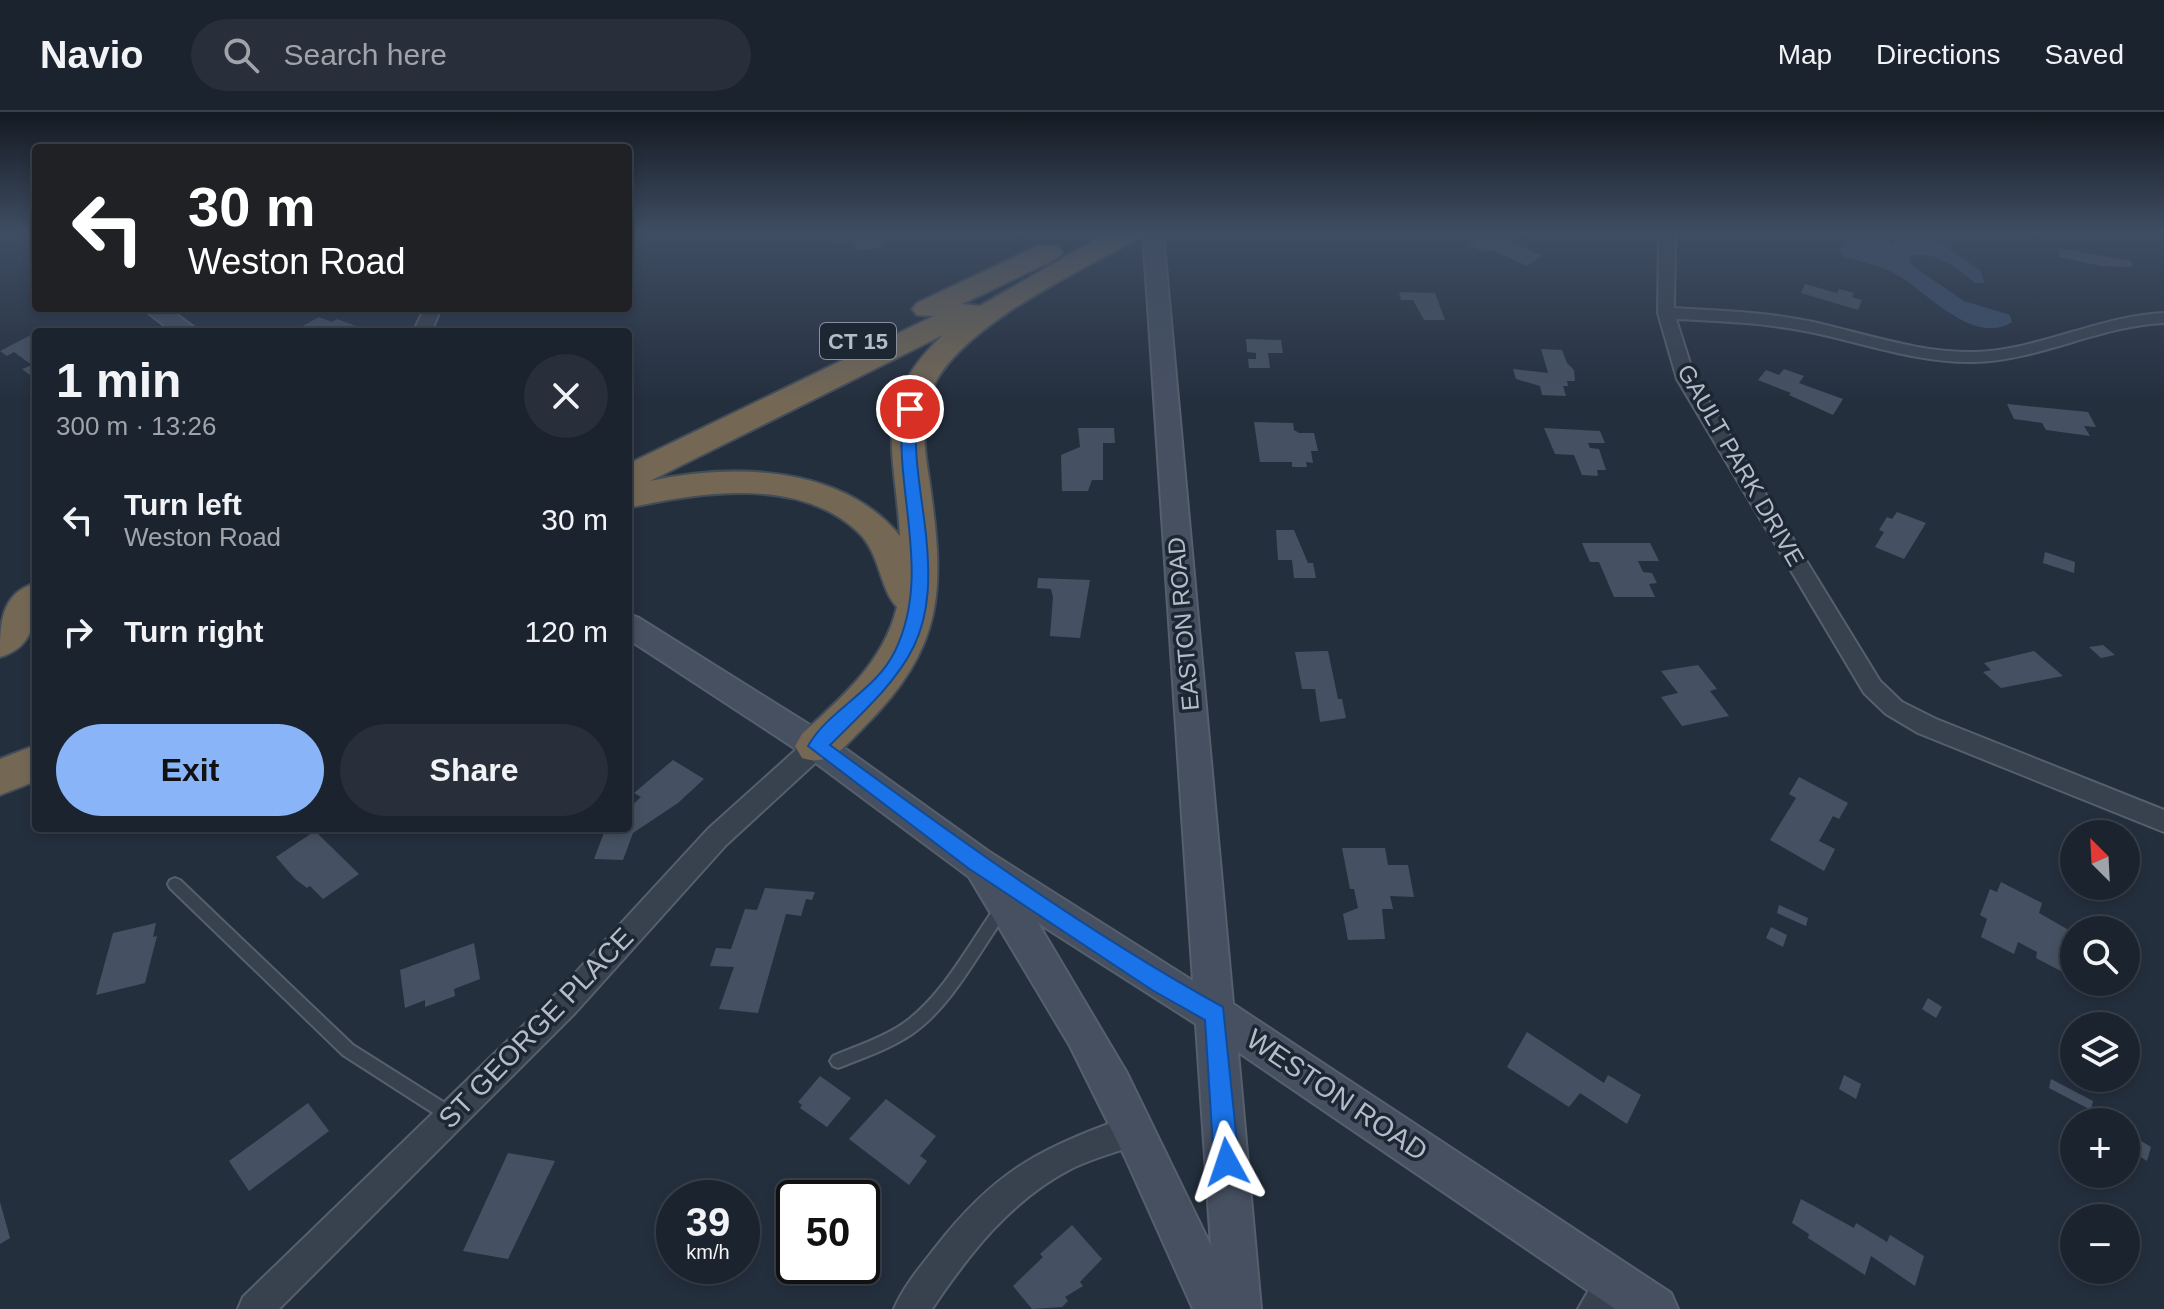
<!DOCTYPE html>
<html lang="en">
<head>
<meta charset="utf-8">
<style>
	:root { --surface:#1b232e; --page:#282f3a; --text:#f1f3f6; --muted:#a0a4aa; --line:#39404a; --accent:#8ab4f8 }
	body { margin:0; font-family:Helvetica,sans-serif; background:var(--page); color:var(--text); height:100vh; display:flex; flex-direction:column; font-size:30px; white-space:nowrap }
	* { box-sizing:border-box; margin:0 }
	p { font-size:26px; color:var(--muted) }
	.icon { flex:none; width:44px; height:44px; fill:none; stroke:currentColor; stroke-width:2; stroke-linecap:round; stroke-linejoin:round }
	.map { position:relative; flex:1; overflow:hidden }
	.drawer { position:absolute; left:32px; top:216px; width:600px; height:504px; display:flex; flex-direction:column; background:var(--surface); border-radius:8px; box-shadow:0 4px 12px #0003,0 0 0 2px var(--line) }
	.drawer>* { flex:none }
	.guide { position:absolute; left:32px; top:32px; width:600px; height:168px; border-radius:8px; box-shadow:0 4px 12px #0003,0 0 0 2px var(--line); background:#202124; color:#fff; overflow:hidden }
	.needle { width:52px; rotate:336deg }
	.buttons { position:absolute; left:2060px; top:708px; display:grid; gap:16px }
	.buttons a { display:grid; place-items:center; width:80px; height:80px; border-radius:50%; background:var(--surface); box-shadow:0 4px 12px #0003,0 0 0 2px var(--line); font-size:40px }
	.speed { position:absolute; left:656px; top:1068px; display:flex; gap:16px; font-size:40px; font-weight:700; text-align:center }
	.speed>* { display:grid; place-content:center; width:104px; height:104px; border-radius:50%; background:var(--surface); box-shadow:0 4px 12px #0003,0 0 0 2px var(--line); line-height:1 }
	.speed small { font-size:20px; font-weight:400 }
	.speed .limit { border:4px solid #111; border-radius:12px; background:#fff; color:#111 }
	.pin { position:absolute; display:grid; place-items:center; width:68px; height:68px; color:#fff; margin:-34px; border:4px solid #fff; border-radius:50%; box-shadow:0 2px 8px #0007 }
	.me { position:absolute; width:88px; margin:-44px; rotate:355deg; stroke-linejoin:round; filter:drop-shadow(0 0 6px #0008) }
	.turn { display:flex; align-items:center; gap:28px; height:168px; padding:0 24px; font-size:36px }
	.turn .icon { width:104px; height:104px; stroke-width:2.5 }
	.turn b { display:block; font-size:56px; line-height:68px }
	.round { display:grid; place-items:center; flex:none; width:84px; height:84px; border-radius:42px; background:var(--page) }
	.headline { display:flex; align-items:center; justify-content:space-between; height:136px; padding:0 24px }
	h1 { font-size:48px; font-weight:800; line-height:60px }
	.primary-button { display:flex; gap:16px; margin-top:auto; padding:16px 24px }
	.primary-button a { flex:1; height:92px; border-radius:48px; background:var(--accent); color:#111; font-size:32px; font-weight:800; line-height:92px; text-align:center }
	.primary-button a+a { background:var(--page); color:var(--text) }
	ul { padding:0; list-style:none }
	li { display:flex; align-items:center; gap:24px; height:112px; padding:0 24px }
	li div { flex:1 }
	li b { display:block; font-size:30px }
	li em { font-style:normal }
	header { display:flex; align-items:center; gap:48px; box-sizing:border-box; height:112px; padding:0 40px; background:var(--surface); border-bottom:2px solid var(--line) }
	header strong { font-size:38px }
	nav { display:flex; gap:44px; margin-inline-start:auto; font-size:28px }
	.search { width:560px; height:72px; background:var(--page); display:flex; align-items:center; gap:20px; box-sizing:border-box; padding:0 28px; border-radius:44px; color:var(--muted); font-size:30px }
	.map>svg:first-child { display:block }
	.water { fill:#394c67 }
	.building { fill:#455162 }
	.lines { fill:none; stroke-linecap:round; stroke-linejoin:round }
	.lane-casing { stroke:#565f6c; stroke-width:4 }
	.street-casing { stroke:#565f6c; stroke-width:4 }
	.secondary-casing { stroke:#565f6c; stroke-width:4 }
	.highway-casing { stroke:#434c59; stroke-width:4 }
	.lane { fill:#38414e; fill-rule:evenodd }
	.street { fill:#38414e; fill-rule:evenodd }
	.secondary { fill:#465061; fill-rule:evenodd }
	.highway { fill:#746855; fill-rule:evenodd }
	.route { fill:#1a73e8; stroke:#114b97; stroke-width:2 }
	.labels { text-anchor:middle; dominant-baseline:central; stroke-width:7; stroke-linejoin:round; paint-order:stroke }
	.shield { fill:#1d2633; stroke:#878f9c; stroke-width:2 }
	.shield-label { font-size:22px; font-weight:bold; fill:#b4bcc9 }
	.street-label { font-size:24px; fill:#b4bcc9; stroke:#1d2633 }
	.near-street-label { font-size:28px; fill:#b4bcc9; stroke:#1d2633 }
</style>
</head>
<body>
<header>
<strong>Navio</strong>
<div class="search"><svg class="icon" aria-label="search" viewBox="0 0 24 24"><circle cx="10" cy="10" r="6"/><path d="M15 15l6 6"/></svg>Search here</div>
<nav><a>Map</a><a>Directions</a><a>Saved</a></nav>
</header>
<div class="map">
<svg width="2164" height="1197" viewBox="0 0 2164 1197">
	<rect width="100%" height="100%" fill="#242f3e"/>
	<!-- water -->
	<path class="water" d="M1851 121H1886L1891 134 1899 129 1901 121H1927L1981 159 1984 171H1975C1957 156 1935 138 1909 144L1910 152 1964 189 2010 203 2012 210C1972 236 1923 175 1892 160 1877 153 1860 149 1844 145L1840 139Z"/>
	<!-- building -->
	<path class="building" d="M874 121 884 132 879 133 881 136 859 138 851 129 835 133 826 122Z
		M1485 123 1498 124 1542 144 1527 154 1493 138 1485 140 1468 133Z
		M2059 136 2131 149 2132 155 2101 154 2059 145Z
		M1805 172 1837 181 1839 177 1854 181 1852 185 1862 188 1858 198 1801 181Z
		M1399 180 1435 181 1445 208H1424L1413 188H1401Z
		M319 205 332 210 337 207 364 217 314 220 301 215Z
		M29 224 36 229V261L30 263 22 257 32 253 14 240 7 244 0 239Z
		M1246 227 1281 228 1283 241H1268L1270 256H1249L1248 247H1256V241L1247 240Z
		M1541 237 1562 238 1567 251 1574 258 1575 269H1567L1568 274H1563L1566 284 1542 283 1540 274 1516 267 1513 257 1548 261Z
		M1784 257 1804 264 1799 271 1843 287 1833 303 1789 283 1791 281 1758 268 1766 258 1779 263Z
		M2007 292 2088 300 2096 315 2084 314 2090 324 2046 318 2042 311 2014 307Z
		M1254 310 1293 311 1294 318 1299 321H1314L1318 339H1311L1313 351 1306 350 1307 355H1292V350H1260Z
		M1078 316H1114L1115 331H1103V368H1092L1088 379H1062L1061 343 1080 335Z
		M1544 316 1600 319 1605 331H1588L1590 336 1599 337 1606 358H1597L1598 364 1582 363 1574 343 1555 342Z
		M1897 400 1926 411 1904 447 1875 435 1884 420 1879 418 1887 405 1892 407Z
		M1276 418H1294L1308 451H1313L1316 466H1294L1292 448H1278Z
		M1582 431H1650L1659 449H1638L1643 460 1652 461 1657 471 1649 472 1655 485H1614L1599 450H1590Z
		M2045 440 2075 450 2074 461 2043 451Z
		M1038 466 1090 468 1080 526 1050 524 1053 485 1051 477 1037 476Z
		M2103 533 2115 543 2101 546 2089 535Z
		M1328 539 1338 587H1342L1346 606 1320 610 1315 577H1302L1295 540Z
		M2034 539 2063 564 2001 576 1983 560 1991 558 1984 551Z
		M1698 553 1717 577 1710 579 1729 604 1682 614 1661 585 1678 581 1661 559Z
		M673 648 704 667 678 691 633 721 623 748 594 747 605 718 628 716V697L641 685 634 681Z
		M1799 665 1848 691 1839 707 1833 704 1819 729 1835 737 1824 759 1770 728 1796 686 1789 682Z
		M315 719 359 762 323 787 310 774 307 776 295 767 276 745Z
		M1342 736H1385L1388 753H1408L1414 785 1390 784 1393 797H1382L1385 827 1348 828 1343 802 1358 796 1354 777H1350Z
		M2001 770 2042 791 2039 801 2074 821V866L2036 846 2037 840 2018 830 2014 842 1981 825 1987 807 1980 803 1990 777 1997 780Z
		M765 776 815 780 812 788 806 787 801 804 786 802 758 901 719 897 734 855 710 854 716 836 731 837 745 797 757 798Z
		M1779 793 1808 806 1806 814 1777 801Z
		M156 811 153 825 157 824 145 871 96 883 113 821Z
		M1771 815 1787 823 1783 835 1766 826Z
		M474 831 480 867 454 877 455 884 425 895V888L405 896 400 858Z
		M1928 886 1942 895 1936 906 1922 897Z
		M1527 920 1604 971 1608 963 1641 983 1627 1012 1580 981 1569 995 1507 955Z
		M1844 963 1861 972 1856 987 1839 977Z
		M820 964 851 986 827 1015 800 996 802 993 798 990Z
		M2051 967 2093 989 2091 998 2049 976Z
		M886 987 936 1024 920 1044 927 1049 909 1073 849 1027Z
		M308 991 329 1019 249 1079 229 1049Z
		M2138 1027 2151 1035 2147 1049 2134 1041Z
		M508 1041 555 1049 508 1147 463 1139Z
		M1801 1087 1854 1116 1856 1111 1887 1130 1890 1123 1924 1144 1915 1174 1871 1144 1865 1163 1808 1126 1809 1122 1792 1111Z
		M0 1090 10 1126 0 1132Z
		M1072 1113 1102 1147 1080 1170 1083 1174 1065 1185 1068 1189 1062 1195 1032 1197 1013 1174 1043 1145 1040 1142Z"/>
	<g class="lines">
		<defs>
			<path id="lane" d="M175 766 180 768 353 933 456 998 458 1003 456 1008 450 1011 444 1008 343 943 170 776 168 772 170 768Z
				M1004 788 1009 790 1011 794 1009 798C980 838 953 894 912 922 890 937 863 946 838 956L833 954 830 949 833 944C856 934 880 927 901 913 943 885 970 829 999 790Z"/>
			<path id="street" d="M1659 121H1675L1674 196C1721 199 1768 200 1813 210 1867 222 1919 241 1974 240 2040 238 2098 204 2164 201V211C2098 214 2039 249 1973 250 1917 251 1864 231 1810 220 1766 211 1721 209 1676 207L1695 267 1880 569 1902 590 1936 607 2164 698V720L1918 621 1886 602 1864 581 1677 267 1658 201Z
				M425 196H441L431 220H413Z
				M817 624 826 627 829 634 826 641 726 733 575 901 279 1197H238L243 1185 555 883 708 717 808 627Z
				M1136 1002 1147 1007 1152 1018 1147 1029C1122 1039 1095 1045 1071 1057 1011 1088 969 1142 932 1197H894C903 1175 920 1155 935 1136 997 1056 1043 1035 1136 1002Z
				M1613 1152 1625 1157 1630 1169 1615 1197H1578L1601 1157Z"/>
			<path id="secondary" d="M1143 121H1163L1233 892 1671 1181 1678 1197H1615L1238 940 1261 1197H1193L1125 1045 1070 934 969 765 805 643 628 527V502L639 506 829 625 988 739 1193 869ZM1038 811 1196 912 1211 1134 1127 961Z
				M142 196H168L200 220H173Z"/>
			<path id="highway" d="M1107 121H1141L1137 127C1078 160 967 211 935 271 919 301 924 335 929 366 945 477 946 534 862 617 843 636 830 655 802 646L795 634 802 622C842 585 884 550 897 495 879 476 881 442 858 420 799 364 699 380 628 396V352L934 204 917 203 912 197 917 191 1038 134H1058L1062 140 1058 146 962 192 980 194ZM943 223C870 291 895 336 900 424 842 353 733 351 650 369Z
				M36 471C36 503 37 534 0 545 0 513 0 481 36 471Z
				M36 633V669L0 683V647Z"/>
		</defs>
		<!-- lane casing -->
		<use href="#lane" class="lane-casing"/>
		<!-- street casing -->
		<use href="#street" class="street-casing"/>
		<!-- secondary casing -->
		<use href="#secondary" class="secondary-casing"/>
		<!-- highway casing -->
		<use href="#highway" class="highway-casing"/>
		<!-- lane -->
		<use href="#lane" class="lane"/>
		<!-- street -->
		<use href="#street" class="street"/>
		<!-- secondary -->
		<use href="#secondary" class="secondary"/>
		<!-- highway -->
		<use href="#highway" class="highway"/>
	</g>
	<!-- sky -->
	<linearGradient id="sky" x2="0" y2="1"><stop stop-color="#141a22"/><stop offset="0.42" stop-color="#3f4d63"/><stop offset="1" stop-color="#3f4d63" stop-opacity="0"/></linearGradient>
	<rect width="2164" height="288" fill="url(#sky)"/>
	<!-- route -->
	<path class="route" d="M910 292 917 297C913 334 919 369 924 406 940 526 912 553 830 633 957 726 1085 819 1223 895L1239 1050 1235 1058 1227 1062 1218 1058 1214 1050 1205 908 1152 878 968 756 808 634C829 597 876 579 895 539 933 461 893 378 903 297Z"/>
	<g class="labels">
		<!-- shield labels -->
		<rect class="shield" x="820" y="211" width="76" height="36" rx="6"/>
		<g class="shield-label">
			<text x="858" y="229">CT 15</text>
		</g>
		<!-- street labels -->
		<g class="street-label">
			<text transform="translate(1741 353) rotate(60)">GAULT PARK DRIVE</text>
			<text transform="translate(1183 512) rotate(-95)">EASTON ROAD</text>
		</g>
		<!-- near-street labels -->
		<g class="near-street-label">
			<text transform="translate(536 916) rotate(-46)">ST GEORGE PLACE</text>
			<text transform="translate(1337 983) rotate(34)">WESTON ROAD</text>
		</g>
	</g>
</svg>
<div class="buttons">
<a><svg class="needle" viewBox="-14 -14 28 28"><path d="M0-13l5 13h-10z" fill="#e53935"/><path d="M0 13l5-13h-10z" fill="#a0a4aa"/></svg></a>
<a><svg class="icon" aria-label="search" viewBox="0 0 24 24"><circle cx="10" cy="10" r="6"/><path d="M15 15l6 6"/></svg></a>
<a><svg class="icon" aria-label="layers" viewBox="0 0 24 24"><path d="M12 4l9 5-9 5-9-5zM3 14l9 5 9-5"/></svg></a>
<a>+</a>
<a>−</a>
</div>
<div class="speed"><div>39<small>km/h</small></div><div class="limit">50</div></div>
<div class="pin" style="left:910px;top:297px;background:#d93025"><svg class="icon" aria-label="arrive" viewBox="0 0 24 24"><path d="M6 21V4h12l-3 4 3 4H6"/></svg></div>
<svg class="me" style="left:1227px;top:1050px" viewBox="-20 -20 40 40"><path d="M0-17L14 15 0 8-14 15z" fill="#1a73e8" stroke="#fff" stroke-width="4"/></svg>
<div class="guide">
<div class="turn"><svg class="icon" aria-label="left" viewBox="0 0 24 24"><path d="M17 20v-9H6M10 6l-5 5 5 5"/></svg><div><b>30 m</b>Weston Road</div></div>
</div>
<section class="drawer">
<div class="headline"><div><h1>1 min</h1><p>300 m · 13:26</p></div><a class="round"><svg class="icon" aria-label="close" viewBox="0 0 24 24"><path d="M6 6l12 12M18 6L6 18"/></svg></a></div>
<ul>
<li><svg class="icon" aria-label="left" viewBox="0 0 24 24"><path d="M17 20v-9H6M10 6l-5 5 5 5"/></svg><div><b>Turn left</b><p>Weston Road</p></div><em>30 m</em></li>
<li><svg class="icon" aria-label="right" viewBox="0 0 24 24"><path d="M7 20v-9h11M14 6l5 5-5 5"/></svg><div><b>Turn right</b></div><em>120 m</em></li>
</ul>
<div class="primary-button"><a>Exit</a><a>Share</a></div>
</section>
</div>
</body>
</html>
